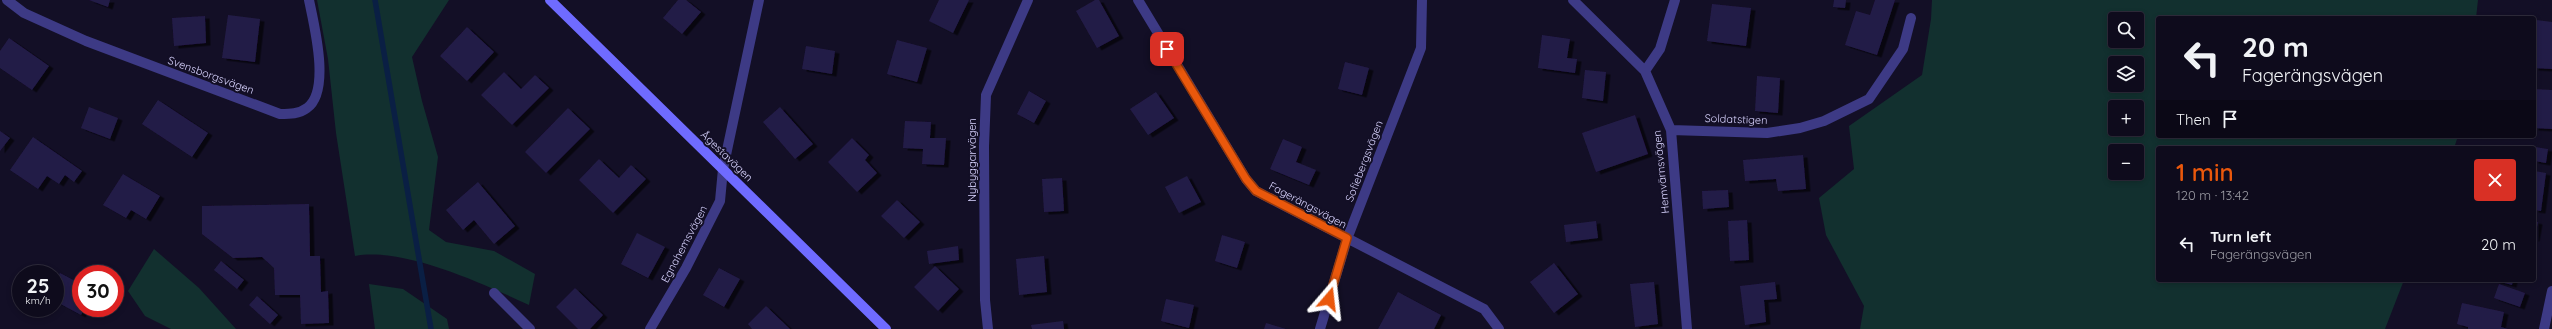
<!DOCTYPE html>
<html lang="en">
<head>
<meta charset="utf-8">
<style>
	:root { --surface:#0e0b1c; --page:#171425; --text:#f1f3f6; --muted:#9b9ba3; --line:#2e2b3b; --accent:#ea580c }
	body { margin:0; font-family:Quicksand,sans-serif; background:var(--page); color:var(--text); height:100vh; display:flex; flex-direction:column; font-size:15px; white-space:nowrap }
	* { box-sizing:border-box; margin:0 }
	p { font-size:13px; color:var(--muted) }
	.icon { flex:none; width:22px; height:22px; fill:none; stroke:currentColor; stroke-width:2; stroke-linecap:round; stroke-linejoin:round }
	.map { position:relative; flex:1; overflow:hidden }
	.details { position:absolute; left:2156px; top:146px; width:380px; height:136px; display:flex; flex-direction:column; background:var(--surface); border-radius:4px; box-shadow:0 2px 6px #0003,0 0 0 1px var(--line) }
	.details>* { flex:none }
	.top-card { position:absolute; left:2156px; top:16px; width:380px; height:122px; border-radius:4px; box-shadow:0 2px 6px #0003,0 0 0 1px var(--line); background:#0e0b1c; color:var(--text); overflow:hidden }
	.fabs { position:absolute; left:2108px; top:12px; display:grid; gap:8px }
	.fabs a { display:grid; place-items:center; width:36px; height:36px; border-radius:4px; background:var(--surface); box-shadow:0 2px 6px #0003,0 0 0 1px var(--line); font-size:20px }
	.speed { position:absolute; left:12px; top:265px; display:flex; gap:8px; font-size:20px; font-weight:700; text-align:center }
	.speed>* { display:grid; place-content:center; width:52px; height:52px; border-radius:50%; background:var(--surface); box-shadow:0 2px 6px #0003,0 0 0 1px var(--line); line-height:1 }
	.speed small { font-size:10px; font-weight:400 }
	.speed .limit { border:6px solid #d22; background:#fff; color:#111 }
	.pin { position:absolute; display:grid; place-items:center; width:34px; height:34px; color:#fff; margin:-17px; border-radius:8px; box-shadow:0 2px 6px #0006 }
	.me { position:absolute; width:44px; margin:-22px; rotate:17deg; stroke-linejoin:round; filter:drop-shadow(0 0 3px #0008) }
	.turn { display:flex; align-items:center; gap:14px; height:84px; padding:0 20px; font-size:18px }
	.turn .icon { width:52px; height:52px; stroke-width:2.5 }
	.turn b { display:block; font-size:28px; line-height:34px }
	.then { display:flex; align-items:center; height:38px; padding:0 20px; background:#0003; gap:8px; font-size:15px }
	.round { display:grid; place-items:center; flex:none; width:42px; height:42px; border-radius:4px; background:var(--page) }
	.overview { display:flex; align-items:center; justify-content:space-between; height:68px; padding:0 20px }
	h1 { font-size:24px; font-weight:600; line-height:30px; color:var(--accent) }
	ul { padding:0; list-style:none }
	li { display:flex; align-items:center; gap:12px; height:60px; padding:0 20px }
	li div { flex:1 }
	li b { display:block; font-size:15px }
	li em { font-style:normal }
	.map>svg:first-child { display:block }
	.green { fill:#12302f; fill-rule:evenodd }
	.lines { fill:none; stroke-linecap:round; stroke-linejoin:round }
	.stream { stroke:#0a1f44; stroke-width:5.5 }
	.building { fill:#241b47; filter:url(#shadow) }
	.street { stroke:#3d3a85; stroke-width:10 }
	.secondary { stroke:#6f6bff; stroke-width:10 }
	.route-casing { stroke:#983908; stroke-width:10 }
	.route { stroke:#ea580c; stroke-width:7 }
	.labels { text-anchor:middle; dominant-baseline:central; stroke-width:4; stroke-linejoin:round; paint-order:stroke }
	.street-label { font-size:11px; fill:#d9d4ff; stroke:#130f26 }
</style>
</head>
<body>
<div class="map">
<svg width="2552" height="329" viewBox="0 0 2552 329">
	<defs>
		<filter id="shadow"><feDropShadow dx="4.5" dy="2.5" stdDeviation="0" flood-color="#0009"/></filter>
	</defs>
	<rect width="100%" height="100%" fill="#130f26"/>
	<!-- green -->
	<path class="green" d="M317 0H449L412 57 422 101 438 157 429 230 446 242 494 251 535 274 529 305C483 284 404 247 355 256L336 133 328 59Z
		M1932 0H2478L2476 18H2158V136H2458L2454 148H2158V280H2404L2385 329H1860L1864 306 1826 235 1819 198 1854 169 1849 126 1922 75 1931 19ZM2115 19H2137V41H2115ZM2115 63H2137V85H2115ZM2115 107H2137V129H2115ZM2115 151H2137V173H2115Z
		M154 249 199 288 236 329H171L145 316 128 291Z
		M369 284 403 289 447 319 449 329H375Z"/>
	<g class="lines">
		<!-- stream -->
		<path class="stream" d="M375 0 431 329"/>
	</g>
	<!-- building -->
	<path class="building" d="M89 0H110L108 7Z
		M678 0H686L701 12 682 34 663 18Z
		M939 0H969L953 33 929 21Z
		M1095 0H1099L1119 36 1097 48 1076 11Z
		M1834 0H1846L1845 8 1833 7Z
		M1875 0H1895L1877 55 1845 45 1856 11 1870 15Z
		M1712 4 1751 8 1746 46 1707 41Z
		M228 15 260 19 255 62 222 58Z
		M205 16 206 43 174 46 172 18Z
		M2536 20 2552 22V69L2534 68Z
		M467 27 494 52 467 81 440 56Z
		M1542 35 1570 39 1567 58 1577 59 1575 73 1538 68Z
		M9 38 49 66 32 90 0 68V51Z
		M897 40 927 48 917 82 887 74Z
		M806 46 835 51 832 74 802 69Z
		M1345 62 1369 68 1362 95 1338 89Z
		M1585 70 1606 72 1603 101 1582 98Z
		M504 72 521 89 535 75 549 88 512 125 481 95Z
		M1757 76 1780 78 1778 113 1755 111Z
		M2534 89 2552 90V129L2534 128Z
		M1029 91 1046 101 1034 123 1017 114Z
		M1156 92 1174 118 1148 135 1130 109Z
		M158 100 208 133 192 157 142 124Z
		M89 107 118 118 110 139 81 128Z
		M780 107 813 144 795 159 763 122Z
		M568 108 590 129 546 173 525 152Z
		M1635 115 1648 154 1596 172 1582 133Z
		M905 121 931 122 930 138H946L944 165 922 164 923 149 903 148Z
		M0 131 10 138 0 151Z
		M33 137 82 171 74 182 65 175 59 184 47 176 38 189 10 170Z
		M852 138 869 155 865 160 877 173 857 192 828 162Z
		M1283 139 1302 147 1296 162 1316 170 1309 185 1270 169Z
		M2521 145 2548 149 2546 163 2534 161V148H2521Z
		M1803 155 1806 189 1778 191 1776 179 1745 181 1743 160Z
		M599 159 619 178 631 165 646 179 613 213 579 180Z
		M2534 171 2546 173 2541 211 2534 210Z
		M123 174 160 196 146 219 131 210 126 218 103 205Z
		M1187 176 1201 202 1179 213 1165 187Z
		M1062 178 1064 211 1044 212 1042 179Z
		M478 182 515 226 494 244 474 220 463 230 446 210Z
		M1728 190 1729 207 1703 209 1702 191Z
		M897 200 920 222 904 238 881 216Z
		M309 204 310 256H320L321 292 328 291 329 323 301 324 300 295H275L274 268 262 257 233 258 202 234V206Z
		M1747 220 1749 260 1730 261 1728 221Z
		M1596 221 1598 238 1566 242 1564 225Z
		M2534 221 2538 222 2535 239H2534Z
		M637 233 665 247 648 278 621 264Z
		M1222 235 1245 242 1237 268 1215 261Z
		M958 246 959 260 929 264 927 251Z
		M1044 256 1047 292 1019 295 1016 259Z
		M221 261 244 280 237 289 214 270Z
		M1554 263 1578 294 1554 313 1530 282Z
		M935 266 959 289 938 311 914 287Z
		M719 268 740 279 724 307 703 295Z
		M60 273 81 284V308H85L81 315 55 301V283Z
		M2493 280H2513L2512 285Z
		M1654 282 1658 324 1635 327 1630 284Z
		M1775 282 1777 299 1764 300 1766 322 1745 325 1740 286Z
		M2499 284 2525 293 2520 307 2494 298Z
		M575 288 603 315 590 329H578L556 307Z
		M1398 292 1441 315 1434 329H1378Z
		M257 296 278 315 270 324 249 305Z
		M1166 299 1194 305 1189 328 1161 321Z
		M2462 303 2504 312 2501 327 2508 329H2468V327L2457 324Z
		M766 306 790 329H752L748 324Z
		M1063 321 1064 329H1032L1031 325Z
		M1266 323 1286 329H1264Z"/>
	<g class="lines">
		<!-- street -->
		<path class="street" d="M7 0 24 13 86 41 280 114C290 114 299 114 307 108 331 91 314 25 309 0
			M1138 0 1246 179 1256 191 1484 309 1499 329
			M1573 0 1645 71 1671 130 1687 329
			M1645 71 1660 49 1675 0
			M1671 130 1767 133 1800 128 1824 121 1869 99 1903 49 1911 18
			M494 293 530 329
			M650 329 686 268 720 201 723 169 759 0
			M988 329 985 300 984 146 986 95 1028 0
			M1320 329 1347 239 1421 48 1422 0
			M2544 329 2552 291"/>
		<!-- secondary -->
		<path class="secondary" d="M550 0 886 329"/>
	</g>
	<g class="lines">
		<defs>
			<path id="route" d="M1167 49 1246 179 1256 191 1347 238 1329 299"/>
		</defs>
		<!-- route casing -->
		<use href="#route" class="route-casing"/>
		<!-- route -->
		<use href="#route" class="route"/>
	</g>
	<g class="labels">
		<!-- street labels -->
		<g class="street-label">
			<text transform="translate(211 75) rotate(20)">Svensborgsvägen</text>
			<text transform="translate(1736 119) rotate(2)">Soldatstigen</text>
			<text transform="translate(727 156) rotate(44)">Ågestavägen</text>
			<text transform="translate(972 160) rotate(-90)">Nybyggarvägen</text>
			<text transform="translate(1364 161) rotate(-69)">Sofiebergsvägen</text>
			<text transform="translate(1661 172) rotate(-96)">Hemvärnsvägen</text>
			<text transform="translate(1308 205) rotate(28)">Fagerängsvägen</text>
			<text transform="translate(684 244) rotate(-62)">Egnahemsvägen</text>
		</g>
	</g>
</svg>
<div class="fabs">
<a><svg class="icon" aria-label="search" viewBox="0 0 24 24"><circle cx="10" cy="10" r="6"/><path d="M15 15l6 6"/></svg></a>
<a><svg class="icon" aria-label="layers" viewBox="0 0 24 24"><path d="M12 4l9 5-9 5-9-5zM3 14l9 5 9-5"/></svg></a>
<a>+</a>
<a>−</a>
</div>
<div class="speed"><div>25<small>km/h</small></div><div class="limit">30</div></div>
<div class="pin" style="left:1167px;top:49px;background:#d93025"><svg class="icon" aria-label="arrive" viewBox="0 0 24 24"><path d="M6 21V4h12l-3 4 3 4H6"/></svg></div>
<svg class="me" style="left:1329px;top:299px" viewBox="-20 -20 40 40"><path d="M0-17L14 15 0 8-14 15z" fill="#ea580c" stroke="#fff" stroke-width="4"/></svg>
<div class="top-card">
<div class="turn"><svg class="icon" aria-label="left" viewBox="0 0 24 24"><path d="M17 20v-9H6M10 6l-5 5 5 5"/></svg><div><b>20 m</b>Fagerängsvägen</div></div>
<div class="then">Then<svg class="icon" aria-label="arrive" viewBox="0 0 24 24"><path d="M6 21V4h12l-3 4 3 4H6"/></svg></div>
</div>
<section class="details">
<div class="overview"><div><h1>1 min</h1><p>120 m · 13:42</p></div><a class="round" style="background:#d93025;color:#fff"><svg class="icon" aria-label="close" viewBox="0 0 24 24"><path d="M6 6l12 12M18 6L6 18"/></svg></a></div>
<ul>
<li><svg class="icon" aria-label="left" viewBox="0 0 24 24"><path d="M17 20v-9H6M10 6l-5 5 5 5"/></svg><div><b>Turn left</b><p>Fagerängsvägen</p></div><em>20 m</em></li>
</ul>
</section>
</div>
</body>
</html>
